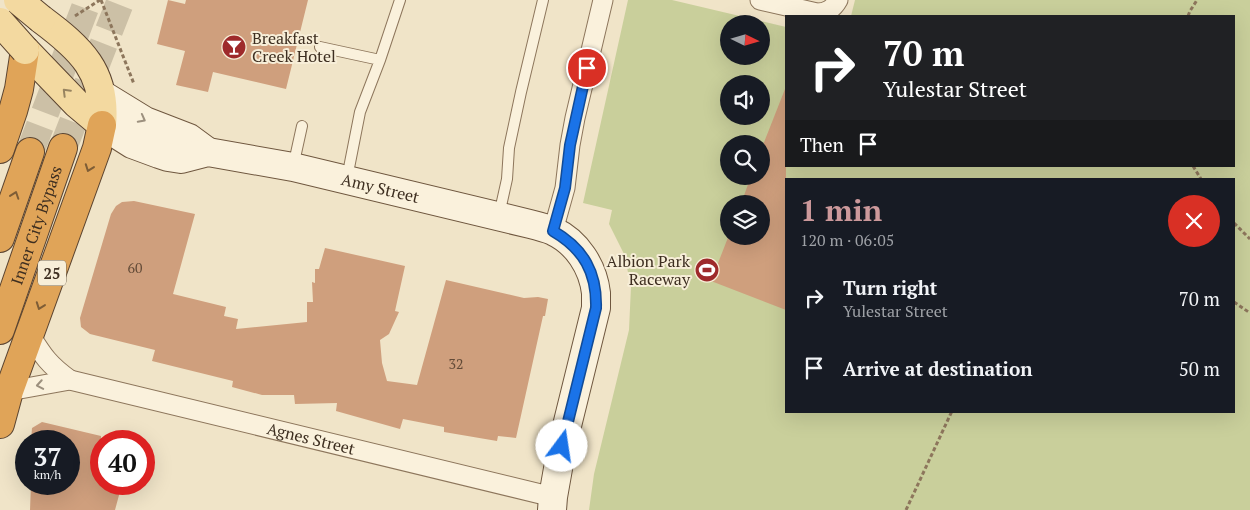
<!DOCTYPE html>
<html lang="en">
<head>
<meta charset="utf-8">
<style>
	:root { --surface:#171b24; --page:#242831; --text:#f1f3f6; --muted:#9ea1a6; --accent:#cc999b }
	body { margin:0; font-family:"PT Serif",serif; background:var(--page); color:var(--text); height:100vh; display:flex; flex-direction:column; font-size:19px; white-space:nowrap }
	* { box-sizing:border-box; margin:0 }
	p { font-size:16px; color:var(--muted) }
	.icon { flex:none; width:28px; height:28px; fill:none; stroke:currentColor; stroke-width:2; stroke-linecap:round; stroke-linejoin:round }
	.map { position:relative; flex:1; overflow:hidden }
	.side { position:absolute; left:785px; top:178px; width:450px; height:235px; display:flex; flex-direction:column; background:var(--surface); border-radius:0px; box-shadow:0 5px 20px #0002 }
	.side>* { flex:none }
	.hud { position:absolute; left:785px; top:15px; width:450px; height:152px; border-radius:0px; box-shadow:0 5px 20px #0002; background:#202124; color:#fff; overflow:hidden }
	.needle { width:32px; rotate:95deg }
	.fabs { position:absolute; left:720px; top:15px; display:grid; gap:10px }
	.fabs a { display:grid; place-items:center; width:50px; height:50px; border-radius:50%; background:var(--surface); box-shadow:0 5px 20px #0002; font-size:25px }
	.speed { position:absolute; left:15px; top:430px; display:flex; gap:10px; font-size:25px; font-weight:700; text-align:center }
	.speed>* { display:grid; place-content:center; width:65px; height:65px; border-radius:50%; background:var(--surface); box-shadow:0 5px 20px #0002; line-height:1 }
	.speed small { font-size:12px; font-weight:400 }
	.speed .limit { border:8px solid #d22; background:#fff; color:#111 }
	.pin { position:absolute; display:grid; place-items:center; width:42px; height:42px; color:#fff; margin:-21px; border:2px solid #fff; border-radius:50%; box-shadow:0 1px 5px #0007 }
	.me { position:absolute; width:55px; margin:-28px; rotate:14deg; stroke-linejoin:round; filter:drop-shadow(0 0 4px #0008) }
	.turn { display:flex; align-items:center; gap:18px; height:105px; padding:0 15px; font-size:22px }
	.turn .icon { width:65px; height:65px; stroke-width:2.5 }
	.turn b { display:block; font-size:35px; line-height:42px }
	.then { display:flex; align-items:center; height:48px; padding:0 15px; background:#0003; gap:10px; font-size:19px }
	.round { display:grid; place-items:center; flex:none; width:52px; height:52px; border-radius:26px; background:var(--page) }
	.head { display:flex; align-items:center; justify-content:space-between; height:85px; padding:0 15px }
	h1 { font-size:30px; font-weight:800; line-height:38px; color:var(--accent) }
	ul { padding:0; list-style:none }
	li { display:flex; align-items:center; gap:15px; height:70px; padding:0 15px }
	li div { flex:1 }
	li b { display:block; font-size:19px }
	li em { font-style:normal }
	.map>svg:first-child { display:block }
	.green { fill:#c9cf9b; fill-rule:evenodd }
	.pier { fill:#f0e4c8 }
	.building { fill:#cf9f7d }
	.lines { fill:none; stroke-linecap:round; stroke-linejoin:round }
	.highway-tunnel { stroke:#ccc0a6; stroke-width:28; stroke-dasharray:28 14; stroke-linecap:butt }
	.lane-casing { stroke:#8d765c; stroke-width:12 }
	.street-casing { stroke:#8d765c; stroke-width:21 }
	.secondary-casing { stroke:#6f573f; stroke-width:30 }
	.primary-casing { stroke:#5b4430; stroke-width:30 }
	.highway-casing { stroke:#5b4430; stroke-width:30 }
	.path { stroke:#8d765c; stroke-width:3; stroke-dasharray:4 2.5; stroke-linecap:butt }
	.lane { stroke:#faf1dc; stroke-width:10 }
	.street { stroke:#faf1dc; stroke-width:19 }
	.secondary { stroke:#faf1dc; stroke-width:28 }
	.primary { stroke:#f3d9a0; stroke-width:28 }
	.highway { stroke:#e0a458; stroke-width:28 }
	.primary-bridge-casing { stroke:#5b4430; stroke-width:30; stroke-linecap:butt }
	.primary-bridge { stroke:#f3d9a0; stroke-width:28 }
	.oneway { stroke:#988460 }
	.oneway2 { stroke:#9c907e }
	.oneway3 { stroke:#7e5d36 }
	.route-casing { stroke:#114b97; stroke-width:12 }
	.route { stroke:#1a73e8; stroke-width:9 }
	.labels { text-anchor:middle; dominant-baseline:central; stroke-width:4; stroke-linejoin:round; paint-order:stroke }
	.number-label { font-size:14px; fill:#624a37 }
	.shield { fill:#f7eed8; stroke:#756857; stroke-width:1 }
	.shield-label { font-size:15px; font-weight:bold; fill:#3d2e20 }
	.poi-label { font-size:16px; fill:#3d2e20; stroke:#f7eed8; text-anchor:start }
	.street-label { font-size:16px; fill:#3d2e20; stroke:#f7eed8 }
</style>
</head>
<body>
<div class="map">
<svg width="1250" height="510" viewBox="0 0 1250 510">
	<rect width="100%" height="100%" fill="#f0e4c8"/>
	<!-- green -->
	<path class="green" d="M628 0H672L786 27V166H1234V16H851L855 0H1250V510H589L594 474 629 330 631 286 624 254 609 224 612 210 583 203ZM729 24H761V56H729ZM729 84H761V116H729ZM729 144H761V176H729ZM786 179H1234V411H786ZM729 204H761V236H729Z"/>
	<!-- pier -->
	<path class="pier" d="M0 0H34L2 81 0 83Z"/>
	<!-- building -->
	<path class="building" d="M168 0 185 4 186 0H308L286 89 213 72 208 92 176 85 185 51 157 44Z
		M785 89H786V310L711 281 729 235V236H761V204H741L751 176H761V150Z
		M134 201 195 214 173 294 226 307 224 316 238 319 236 329 307 322V302H313L312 282 315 283V269H319L325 248 405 266 395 311 399 312 389 334 380 340 382 363 387 381 417 385 446 280 524 298 538 297 548 299 545 316H543L516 438 498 436 497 441 444 432V427L403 419 400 429 336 411 337 403 295 404 294 395H262L232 387 233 381 152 361 155 350 90 334 81 327 80 318 111 214 116 206 122 202Z
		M42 422 101 436V484H122L115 510H30L31 484H69V441H31L32 428Z"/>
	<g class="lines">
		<!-- highway-tunnel -->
		<path class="highway-tunnel" d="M63 148 121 0
			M30 152 88 0"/>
		<defs>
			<path id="lane" d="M320 47 380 60
				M293 167 302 126
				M347 178 360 112 380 60 400 0
				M499 215 507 179 509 148 521 92 543 0"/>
			<g id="street">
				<path d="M760 0 817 13C827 13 833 9 838 0"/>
				<path d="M553 231 565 188 570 145 575 118 603 0"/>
				<path d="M30 335C43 356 49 365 70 380"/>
				<path id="s1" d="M9 391 70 380 553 497"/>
			</g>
			<g id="secondary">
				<path d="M101 94 145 121 189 138 208 152"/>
				<path id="s2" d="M102 125 132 144 159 154 168 157 181 159 208 152 293 167 530 224C538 226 546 228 553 231 577 242 593 267 596 293 596 298 596 303 596 308L562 446 553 497 552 510"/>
			</g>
			<path id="primary" d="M41 19C80 48 107 72 102 125
				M25 50 77 104 102 125"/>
			<g id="highway">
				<path d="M0 149 13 111 19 89 25 50"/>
				<path d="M0 238 30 152"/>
				<path id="s3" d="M0 330 63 148"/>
				<path d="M0 424 9 391 97 148 102 125"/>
			</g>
		</defs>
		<!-- lane casing -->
		<use href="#lane" class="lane-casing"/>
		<!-- street casing -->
		<use href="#street" class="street-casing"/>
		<!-- secondary casing -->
		<use href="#secondary" class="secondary-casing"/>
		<!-- primary casing -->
		<use href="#primary" class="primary-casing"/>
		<!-- highway casing -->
		<use href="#highway" class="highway-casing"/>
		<!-- path -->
		<path class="path" d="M101 0 134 84
			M75 16 100 0
			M1188 16 1190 11 1197 0
			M1193 166 1201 179
			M1234 223 1250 239
			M1234 302 1250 313
			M906 510 952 411"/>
		<!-- lane -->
		<use href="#lane" class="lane"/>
		<!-- street -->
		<use href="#street" class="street"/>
		<!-- secondary -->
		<use href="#secondary" class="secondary"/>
		<!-- primary -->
		<use href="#primary" class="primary"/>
		<!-- highway -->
		<use href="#highway" class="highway"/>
		<defs>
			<path id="primary-bridge" d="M18 0 41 19
				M0 22 25 50"/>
		</defs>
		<!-- primary-bridge casing -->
		<use href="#primary-bridge" class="primary-bridge-casing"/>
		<!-- primary-bridge -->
		<use href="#primary-bridge" class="primary-bridge"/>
	</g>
	<!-- one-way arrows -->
	<defs><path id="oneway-chevron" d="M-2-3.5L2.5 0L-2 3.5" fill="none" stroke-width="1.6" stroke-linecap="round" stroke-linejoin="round" transform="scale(1.25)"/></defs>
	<use class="oneway" href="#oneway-chevron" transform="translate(66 92) rotate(-135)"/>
	<g class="oneway2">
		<use href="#oneway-chevron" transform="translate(142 119) rotate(28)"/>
		<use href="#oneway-chevron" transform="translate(40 385) rotate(170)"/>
	</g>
	<g class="oneway3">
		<use href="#oneway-chevron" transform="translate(89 168) rotate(110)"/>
		<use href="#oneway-chevron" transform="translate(15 195) rotate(-71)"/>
		<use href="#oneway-chevron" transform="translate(40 306) rotate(110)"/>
	</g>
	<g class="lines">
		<defs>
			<path id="route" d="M562 446 596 308C597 273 584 249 553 231L565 188 570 145 587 68"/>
		</defs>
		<!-- route casing -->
		<use href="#route" class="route-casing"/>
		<!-- route -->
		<use href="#route" class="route"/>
	</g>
	<!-- icons -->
	<defs>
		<symbol id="bar-disc" viewBox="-11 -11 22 22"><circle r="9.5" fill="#9e2a2b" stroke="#f7eed8"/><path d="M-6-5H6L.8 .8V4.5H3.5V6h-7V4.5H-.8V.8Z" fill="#fff"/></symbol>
		<symbol id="stadium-disc" viewBox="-11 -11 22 22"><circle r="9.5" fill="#9e2a2b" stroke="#f7eed8"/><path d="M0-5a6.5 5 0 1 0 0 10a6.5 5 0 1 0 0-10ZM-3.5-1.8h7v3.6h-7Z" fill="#fff"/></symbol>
	</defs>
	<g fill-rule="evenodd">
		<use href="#bar-disc" x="220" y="33" width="28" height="28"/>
		<use href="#stadium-disc" x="693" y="256" width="28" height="28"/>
	</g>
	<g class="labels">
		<!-- number labels -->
		<g class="number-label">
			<text x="135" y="267">60</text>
			<text x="456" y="363">32</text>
		</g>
		<!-- shield labels -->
		<rect class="shield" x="38" y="260.5" width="28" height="25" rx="4"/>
		<g class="shield-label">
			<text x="52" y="273">25</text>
		</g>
		<!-- poi labels -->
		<g class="poi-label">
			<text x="252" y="38">Breakfast<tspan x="252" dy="18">Creek Hotel</tspan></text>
			<text x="690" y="261" text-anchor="end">Albion Park<tspan x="690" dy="18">Raceway</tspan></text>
		</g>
		<!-- street labels -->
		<g class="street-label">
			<text stroke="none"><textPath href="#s2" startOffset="291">Amy Street</textPath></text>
			<text stroke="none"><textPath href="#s3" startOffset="111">Inner City Bypass</textPath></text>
			<text stroke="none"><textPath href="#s1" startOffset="310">Agnes Street</textPath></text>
		</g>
	</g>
</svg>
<div class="fabs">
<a><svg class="needle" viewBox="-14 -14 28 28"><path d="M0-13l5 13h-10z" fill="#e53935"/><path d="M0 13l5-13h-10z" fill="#9ea1a6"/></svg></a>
<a><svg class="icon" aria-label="sound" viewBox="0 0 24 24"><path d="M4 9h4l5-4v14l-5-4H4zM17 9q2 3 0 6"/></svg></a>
<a><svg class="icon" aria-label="search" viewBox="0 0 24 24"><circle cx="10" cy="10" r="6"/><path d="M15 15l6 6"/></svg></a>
<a><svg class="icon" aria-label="layers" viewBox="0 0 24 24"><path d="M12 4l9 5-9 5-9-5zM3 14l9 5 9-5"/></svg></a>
</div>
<div class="speed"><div>37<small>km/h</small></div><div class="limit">40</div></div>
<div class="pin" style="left:587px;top:68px;background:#d93025"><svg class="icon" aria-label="arrive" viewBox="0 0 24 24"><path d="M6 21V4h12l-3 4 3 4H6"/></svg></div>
<svg class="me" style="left:562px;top:446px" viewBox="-20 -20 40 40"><circle r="19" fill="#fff"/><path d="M0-13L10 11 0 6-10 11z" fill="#1a73e8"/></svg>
<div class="hud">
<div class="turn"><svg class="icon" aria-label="right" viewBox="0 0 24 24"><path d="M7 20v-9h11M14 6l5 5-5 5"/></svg><div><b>70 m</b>Yulestar Street</div></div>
<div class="then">Then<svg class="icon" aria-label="arrive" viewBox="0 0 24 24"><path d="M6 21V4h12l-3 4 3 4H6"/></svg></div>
</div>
<section class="side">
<div class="head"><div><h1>1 min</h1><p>120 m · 06:05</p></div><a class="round" style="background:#d93025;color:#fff"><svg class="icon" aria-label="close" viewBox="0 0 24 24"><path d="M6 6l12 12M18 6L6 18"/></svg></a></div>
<ul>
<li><svg class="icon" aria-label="right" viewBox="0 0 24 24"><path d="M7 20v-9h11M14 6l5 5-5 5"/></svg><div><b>Turn right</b><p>Yulestar Street</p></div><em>70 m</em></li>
<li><svg class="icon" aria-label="arrive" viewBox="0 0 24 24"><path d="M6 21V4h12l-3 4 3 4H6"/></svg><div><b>Arrive at destination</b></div><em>50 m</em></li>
</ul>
</section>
</div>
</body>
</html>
